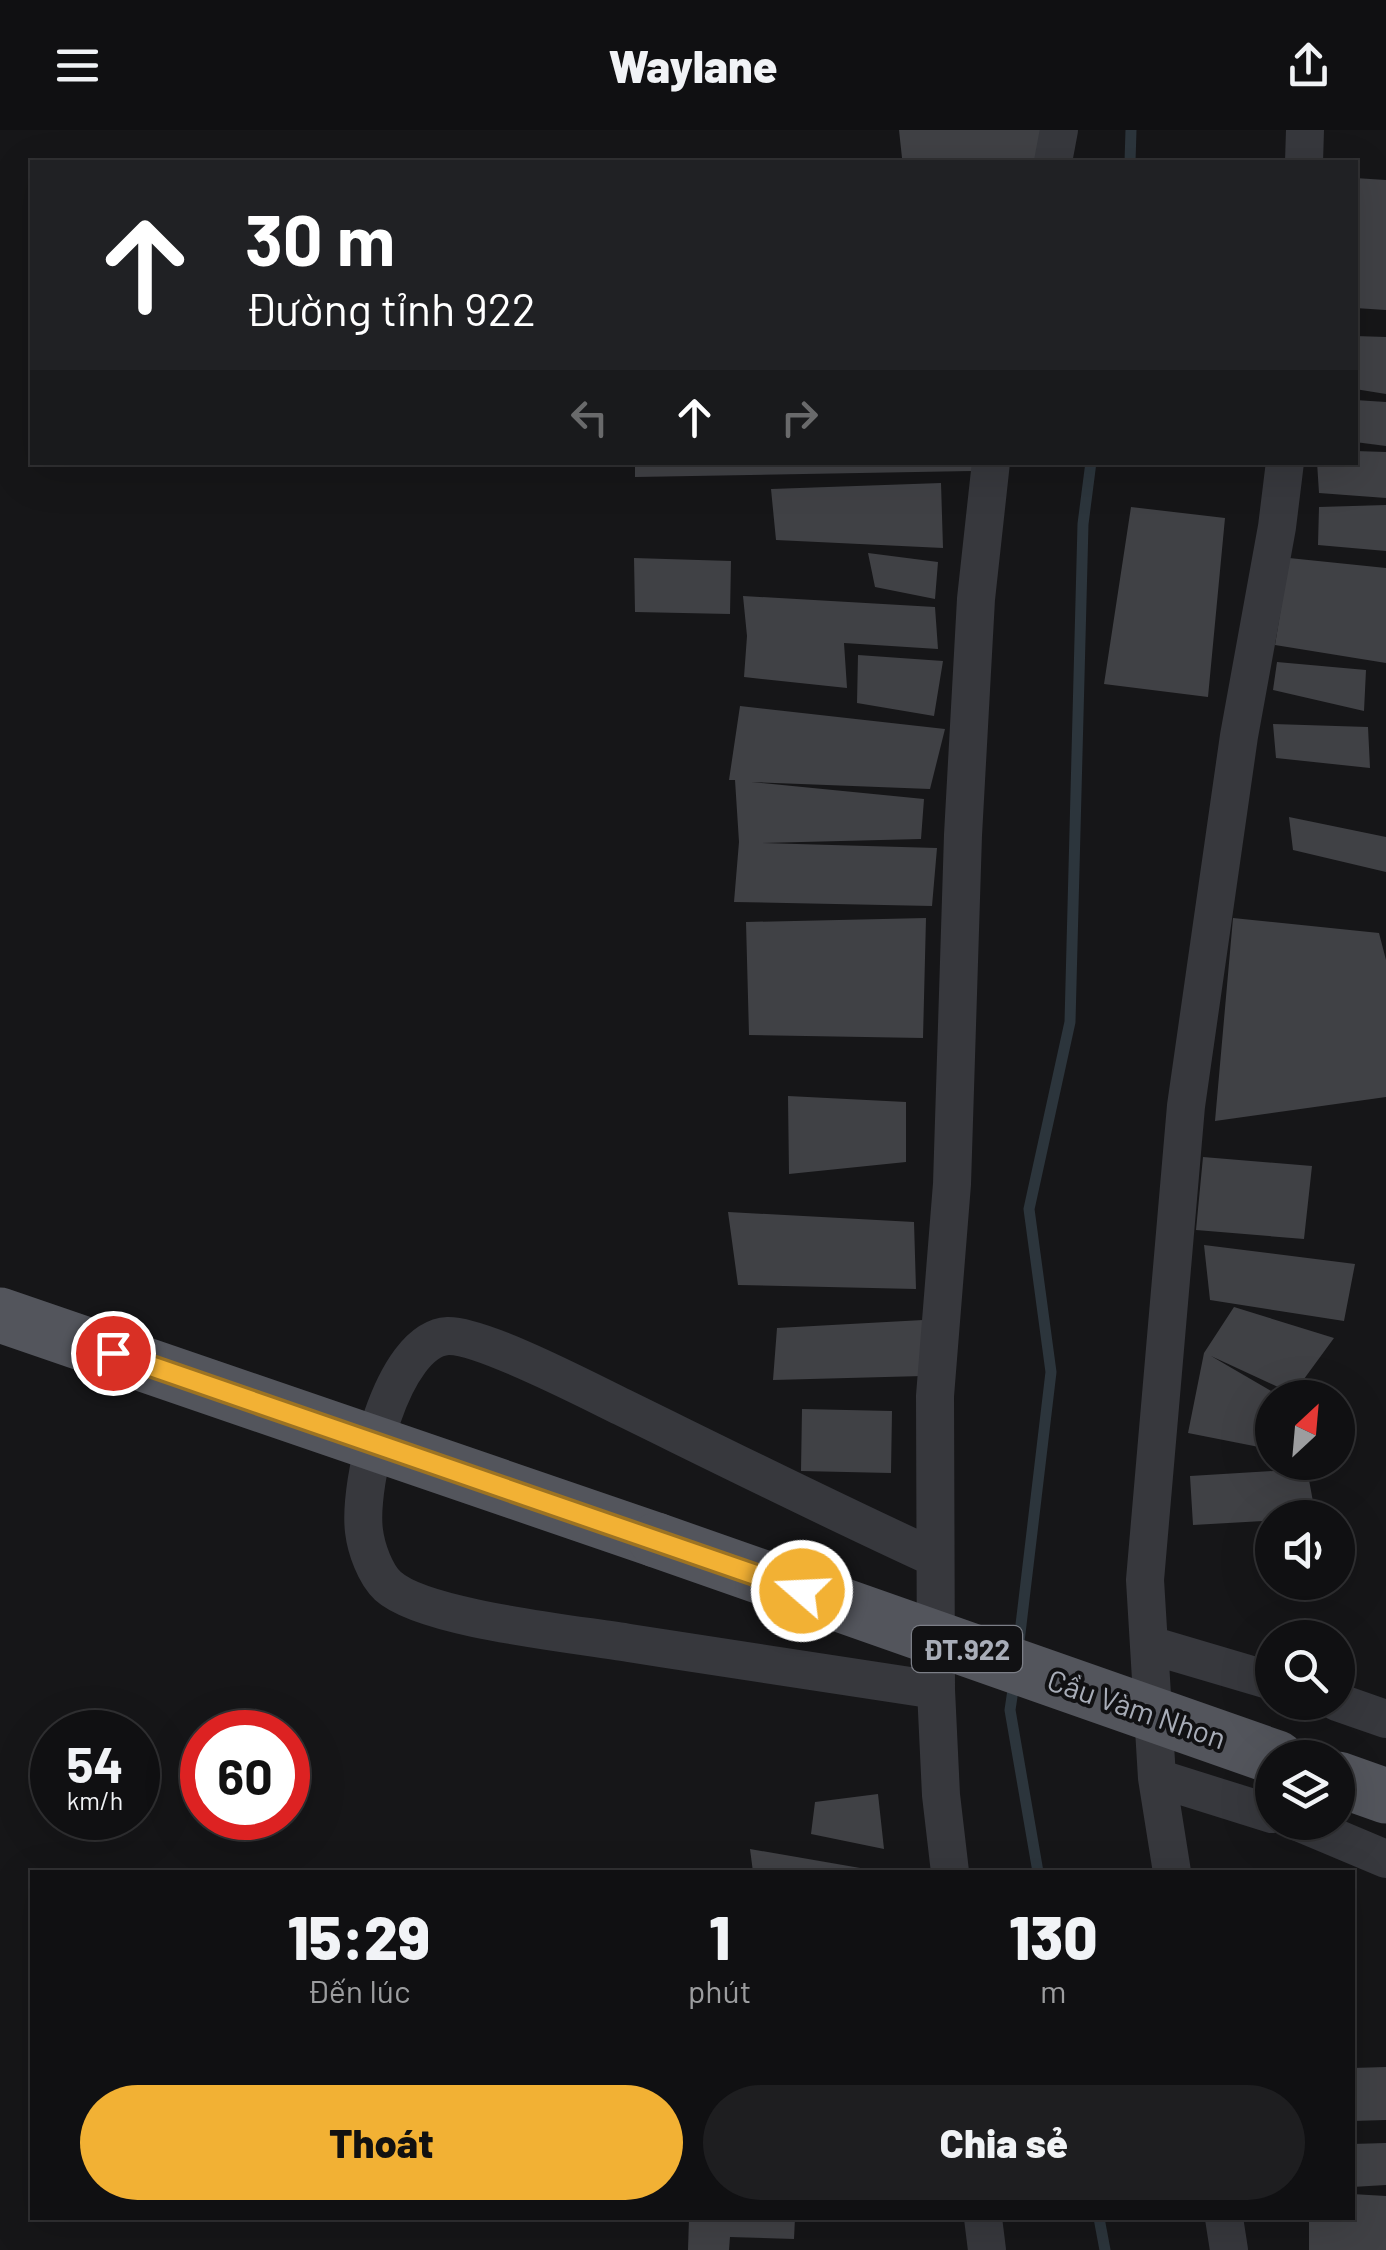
<!DOCTYPE html>
<html lang="vi">
<head>
<meta charset="utf-8">
<style>
	:root { --surface:#101012; --page:#1e1e20; --text:#f1f3f6; --muted:#9c9d9f; --line:#303032; --accent:#f2b134 }
	body { margin:0; font-family:Barlow,sans-serif; background:var(--page); color:var(--text); height:100vh; display:flex; flex-direction:column; font-size:38px; white-space:nowrap }
	* { box-sizing:border-box; margin:0 }
	p { font-size:32px; color:var(--muted) }
	.icon { flex:none; width:55px; height:55px; fill:none; stroke:currentColor; stroke-width:2; stroke-linecap:round; stroke-linejoin:round }
	.map { position:relative; flex:1; overflow:hidden }
	.side { position:absolute; left:30px; top:1740px; width:1325px; height:350px; display:flex; flex-direction:column; background:var(--surface); border-radius:0px; box-shadow:0 10px 40px #0002,0 0 0 2px var(--line) }
	.side>* { flex:none }
	.guide { position:absolute; left:30px; top:30px; width:1328px; height:305px; border-radius:0px; box-shadow:0 10px 40px #0002,0 0 0 2px var(--line); background:#202124; color:#fff; overflow:hidden }
	.needle { width:65px; rotate:26deg }
	.controls { position:absolute; left:1255px; top:1250px; display:grid; gap:20px }
	.controls a { display:grid; place-items:center; width:100px; height:100px; border-radius:50%; background:var(--surface); box-shadow:0 10px 40px #0002,0 0 0 2px var(--line); font-size:50px }
	.speed { position:absolute; left:30px; top:1580px; display:flex; gap:20px; font-size:50px; font-weight:700; text-align:center }
	.speed>* { display:grid; place-content:center; width:130px; height:130px; border-radius:50%; background:var(--surface); box-shadow:0 10px 40px #0002,0 0 0 2px var(--line); line-height:1 }
	.speed small { font-size:25px; font-weight:400 }
	.speed .limit { border:15px solid #d22; background:#fff; color:#111 }
	.pin { position:absolute; display:grid; place-items:center; width:85px; height:85px; color:#fff; margin:-42px; border:5px solid #fff; border-radius:50%; box-shadow:0 2px 10px #0007 }
	.me { position:absolute; width:110px; margin:-55px; rotate:289deg; stroke-linejoin:round; filter:drop-shadow(0 0 8px #0008) }
	.turn { display:flex; align-items:center; gap:35px; height:210px; padding:0 50px; font-size:45px }
	.turn .icon { width:130px; height:130px; stroke-width:2.5 }
	.turn b { display:block; font-size:70px; line-height:85px }
	.lanes { display:flex; align-items:center; height:95px; padding:0 50px; background:#0003; justify-content:center; gap:50px; direction:ltr }
	.lanes .off { opacity:.35 }
	.eta { display:flex; justify-content:space-evenly; align-items:center; height:170px; text-align:center }
	.eta b { font-size:60px; font-weight:800; line-height:70px }
	.cta { display:flex; gap:20px; margin-top:auto; padding:20px 50px }
	.cta a { flex:1; height:115px; border-radius:60px; background:var(--accent); color:#111; font-size:40px; font-weight:800; line-height:115px; text-align:center }
	.cta a+a { background:var(--page); color:var(--text) }
	header { display:flex; justify-content:space-between; align-items:center; height:130px; padding:0 50px; background:var(--surface); font-size:45px; font-weight:800 }
	.map>svg:first-child { display:block }
	.lines { fill:none; stroke-linecap:round; stroke-linejoin:round }
	.stream { stroke:#2c353c; stroke-width:11 }
	.building { fill:#404145 }
	.minor { stroke:#37383d; stroke-width:38 }
	.primary { stroke:#53555c; stroke-width:55 }
	.primary-bridge { stroke:#53555c; stroke-width:55 }
	.route-casing { stroke:#9d7322; stroke-width:25 }
	.route { stroke:#f2b134; stroke-width:18 }
	.labels { text-anchor:middle; dominant-baseline:central; stroke-width:8; stroke-linejoin:round; paint-order:stroke }
	.shield { fill:#111113; stroke:#7b7e86; stroke-width:2.5 }
	.shield-label { font-size:28px; font-weight:bold; fill:#a8adb8 }
	.street-label { font-size:30px; fill:#a8adb8; stroke:#111113 }
</style>
</head>
<body>
<header><svg class="icon" aria-label="menu" viewBox="0 0 24 24"><path d="M4 6h16M4 12h16M4 18h16"/></svg>Waylane<svg class="icon" aria-label="share" viewBox="0 0 24 24"><path d="M12 15V3M7 8l5-5 5 5M5 13v7h14v-7"/></svg></header>
<div class="map">
<svg width="1386" height="2120" viewBox="0 0 1386 2120">
	<rect width="100%" height="100%" fill="#161618"/>
	<g class="lines">
		<!-- stream -->
		<path class="stream" d="M1130 32 1131 0
			M1018 1520 1051 1242 1029 1079 1070 892 1083 394 1091 332
			M1014 1553 1010 1580 1038 1742
			M1099 2088 1105 2120"/>
	</g>
	<!-- building -->
	<path class="building" d="M899 0H1042L1036 32 902 28Z
		M1355 48 1386 50V180L1355 178Z
		M1355 206 1386 207V264L1355 259Z
		M1355 270 1386 272V316L1355 312Z
		M1355 321 1386 322V368L1319 363 1317 332H1355Z
		M635 332H974L972 341 635 347Z
		M941 353 943 418 776 410 771 359Z
		M1386 375V421L1318 415 1319 377Z
		M1131 377 1225 388 1208 567 1104 554Z
		M868 423 938 432 935 469 875 457Z
		M634 428 731 431 730 484 635 482Z
		M1289 428 1386 438V533L1275 515Z
		M743 466 935 477 938 519 844 513 847 558 744 547 747 506Z
		M858 525 943 531 934 586 857 573Z
		M1277 532 1366 540 1364 581 1273 560Z
		M740 576 945 599 930 659 751 652 924 669 921 709 760 713 937 718 932 776 734 772 739 712 735 650H729Z
		M1273 594 1368 597 1370 638 1276 628Z
		M1289 687 1386 707V742L1293 720Z
		M926 788 923 908 749 905 746 792Z
		M1233 788 1379 803 1386 830V967L1215 991Z
		M788 966 906 972V1032L789 1044Z
		M1203 1027 1312 1036 1304 1109 1196 1100Z
		M728 1082 914 1092 916 1159 738 1155Z
		M1204 1115 1355 1134 1344 1191 1210 1170Z
		M1234 1177 1334 1208 1293 1264 1211 1226 1283 1268H1272V1283L1259 1317 1188 1303 1204 1223Z
		M923 1190V1246L773 1250 777 1198Z
		M802 1279 892 1281 891 1343 801 1341Z
		M1307 1339 1316 1388 1193 1395 1190 1346Z
		M878 1664 884 1719 811 1704 815 1672Z
		M750 1719 866 1739V1742H753Z
		M1386 1937V1990L1352 1991V1938Z
		M1386 2013V2055L1352 2057V2014Z
		M1352 2064 1386 2066V2120H1309V2088H1352Z
		M689 2088H795L794 2109 730 2107 729 2120H688Z"/>
	<g class="lines">
		<!-- minor -->
		<path class="minor" d="M1053 32 1059 0
			M1304 32 1305 0
			M935 1428C830 1380 726 1328 622 1277 587 1260 482 1205 448 1206 391 1209 358 1354 364 1401 366 1418 375 1444 388 1456 424 1489 576 1504 629 1513 731 1529 833 1544 936 1560
			M1150 1515 1272 1551
			M1337 1572 1386 1589
			M1157 1648 1272 1684
			M1298 1692 1386 1729
			M950 1742 941 1665 936 1560 935 1266 952 1054 963 705 976 469 991 332
			M1172 1742 1157 1648 1145 1450 1186 976 1239 606 1277 397 1285 332
			M983 2088 987 2120
			M1224 2088 1229 2120"/>
		<!-- primary -->
		<path class="primary" d="M0 1185 656 1410
			M1338 1649 1386 1666"/>
		<!-- primary-bridge -->
		<path class="primary-bridge" d="M656 1410 1277 1628"/>
	</g>
	<g class="lines">
		<defs>
			<path id="route" d="M113 1223 802 1461"/>
		</defs>
		<!-- route casing -->
		<use href="#route" class="route-casing"/>
		<!-- route -->
		<use href="#route" class="route"/>
	</g>
	<g class="labels">
		<!-- shield labels -->
		<rect class="shield" x="912" y="1496" width="110" height="46" rx="8"/>
		<g class="shield-label">
			<text x="967" y="1519">ĐT.922</text>
		</g>
		<!-- street labels -->
		<g class="street-label">
			<text transform="translate(1137 1578) rotate(19)">Cầu Vàm Nhon</text>
		</g>
	</g>
</svg>
<div class="controls">
<a><svg class="needle" viewBox="-14 -14 28 28"><path d="M0-13l5 13h-10z" fill="#e53935"/><path d="M0 13l5-13h-10z" fill="#9c9d9f"/></svg></a>
<a><svg class="icon" aria-label="sound" viewBox="0 0 24 24"><path d="M4 9h4l5-4v14l-5-4H4zM17 9q2 3 0 6"/></svg></a>
<a><svg class="icon" aria-label="search" viewBox="0 0 24 24"><circle cx="10" cy="10" r="6"/><path d="M15 15l6 6"/></svg></a>
<a><svg class="icon" aria-label="layers" viewBox="0 0 24 24"><path d="M12 4l9 5-9 5-9-5zM3 14l9 5 9-5"/></svg></a>
</div>
<div class="speed"><div>54<small>km/h</small></div><div class="limit">60</div></div>
<div class="pin" style="left:113px;top:1223px;background:#d93025"><svg class="icon" aria-label="arrive" viewBox="0 0 24 24"><path d="M6 21V4h12l-3 4 3 4H6"/></svg></div>
<svg class="me" style="left:802px;top:1461px" viewBox="-20 -20 40 40"><circle r="17" fill="#f2b134" stroke="#fff" stroke-width="3"/><path d="M0-11L8 9 0 5-8 9z" fill="#fff"/></svg>
<div class="guide">
<div class="turn"><svg class="icon" aria-label="ahead" viewBox="0 0 24 24"><path d="M12 20V5M6 11l6-6 6 6"/></svg><div><b>30 m</b>Đường tỉnh 922</div></div>
<div class="lanes"><svg class="icon off" aria-label="left" viewBox="0 0 24 24"><path d="M17 20v-9H6M10 6l-5 5 5 5"/></svg><svg class="icon" aria-label="ahead" viewBox="0 0 24 24"><path d="M12 20V5M6 11l6-6 6 6"/></svg><svg class="icon off" aria-label="right" viewBox="0 0 24 24"><path d="M7 20v-9h11M14 6l5 5-5 5"/></svg></div>
</div>
<section class="side">
<div class="eta">
<div><b>15:29</b><p>Đến lúc</p></div>
<div><b>1</b><p>phút</p></div>
<div><b>130</b><p>m</p></div>
</div>
<div class="cta"><a>Thoát</a><a>Chia sẻ</a></div>
</section>
</div>
</body>
</html>
